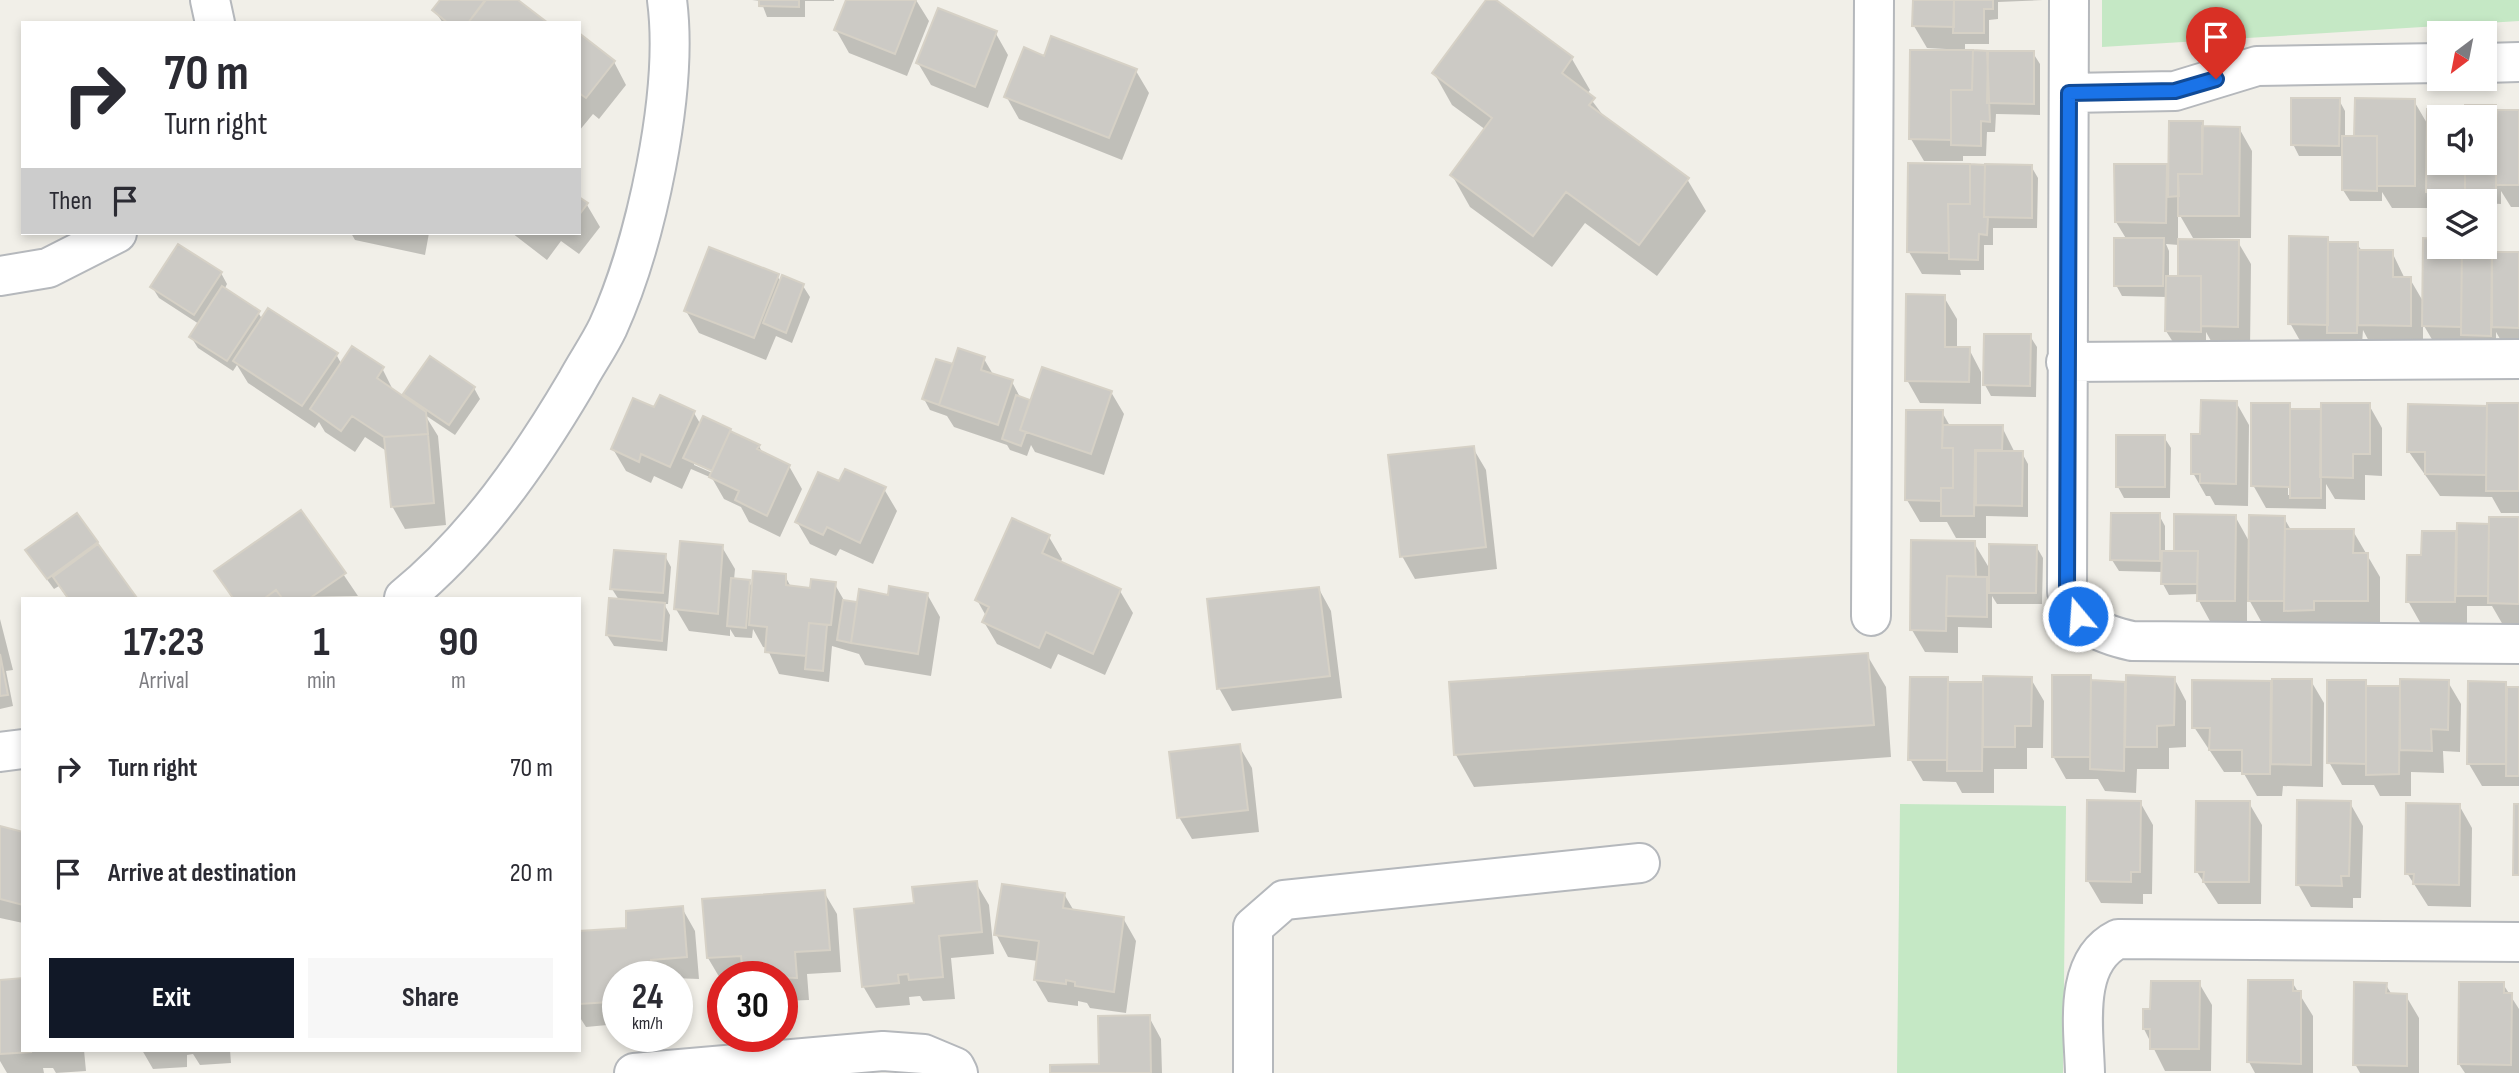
<!DOCTYPE html>
<html lang="en">
<head>
<meta charset="utf-8">
<style>
	:root { --surface:#fff; --page:#f7f7f7; --text:#2b2b33; --muted:#7c7c81; --accent:#111827 }
	body { margin:0; font-family:"Sofia Sans Condensed",sans-serif; background:var(--page); color:var(--text); height:100vh; display:flex; flex-direction:column; font-size:26px; white-space:nowrap }
	* { box-sizing:border-box; margin:0 }
	p { font-size:23px; color:var(--muted) }
	.icon { flex:none; width:38px; height:38px; fill:none; stroke:currentColor; stroke-width:2; stroke-linecap:round; stroke-linejoin:round }
	.map { position:relative; flex:1; overflow:hidden }
	.side { position:absolute; left:21px; top:597px; width:560px; height:455px; display:flex; flex-direction:column; background:var(--surface); border-radius:0px; box-shadow:0 4px 10px #0003 }
	.side>* { flex:none }
	.top-card { position:absolute; left:21px; top:21px; width:560px; height:214px; border-radius:0px; box-shadow:0 4px 10px #0003; background:#fff; color:var(--text); overflow:hidden }
	.needle { width:46px; rotate:212deg }
	.tools { position:absolute; left:2427px; top:21px; display:grid; gap:14px }
	.tools a { display:grid; place-items:center; width:70px; height:70px; border-radius:0px; background:var(--surface); box-shadow:0 4px 10px #0003; font-size:35px }
	.speed { position:absolute; left:602px; top:961px; display:flex; gap:14px; font-size:35px; font-weight:700; text-align:center }
	.speed>* { display:grid; place-content:center; width:91px; height:91px; border-radius:50%; background:var(--surface); box-shadow:0 4px 10px #0003; line-height:1 }
	.speed small { font-size:18px; font-weight:400 }
	.speed .limit { border:10px solid #d22; background:#fff; color:#111 }
	.pin { position:absolute; display:grid; place-items:center; width:60px; height:60px; color:#fff; margin:-72px -30px; border-radius:50% 50% 50% 0; rotate:-45deg; box-shadow:0 0 7px #0007 }
	.pin .icon { rotate:45deg }
	.me { position:absolute; width:77px; margin:-38px; rotate:342deg; stroke-linejoin:round; filter:drop-shadow(0 0 5px #0008) }
	.turn { display:flex; align-items:center; gap:24px; height:147px; padding:0 28px; font-size:32px }
	.turn .icon { width:91px; height:91px; stroke-width:2.5 }
	.turn b { display:block; font-size:49px; line-height:60px }
	.then { display:flex; align-items:center; height:66px; padding:0 28px; background:#0003; gap:14px; font-size:26px }
	.eta { display:flex; justify-content:space-evenly; align-items:center; height:119px; text-align:center }
	.eta b { font-size:42px; font-weight:700; line-height:49px }
	.action { display:flex; gap:14px; margin-top:auto; padding:14px 28px }
	.action a { flex:1; height:80px; border-radius:0px; background:var(--accent); color:#fff; font-size:28px; font-weight:700; line-height:80px; text-align:center }
	.action a+a { background:var(--page); color:var(--text) }
	ul { padding:0; list-style:none }
	li { display:flex; align-items:center; gap:21px; height:105px; padding:0 28px }
	li div { flex:1 }
	li b { display:block; font-size:26px }
	li em { font-style:normal }
	.map>svg:first-child { display:block }
	.green { fill:#c5e8c5 }
	.shadow { fill:#0003; fill-rule:evenodd }
	.building { fill:#cccac5; stroke:#d6d1c6; stroke-width:2 }
	.lines { fill:none; stroke-linecap:round; stroke-linejoin:round }
	.minor-casing { stroke:#b5b8bc; stroke-width:42 }
	.minor { stroke:#fff; stroke-width:38 }
	.route-casing { stroke:#114b97; stroke-width:18 }
	.route { stroke:#1a73e8; stroke-width:12 }
</style>
</head>
<body>
<div class="map">
<svg width="2519" height="1073" viewBox="0 0 2519 1073">
	<rect width="100%" height="100%" fill="#f1efe8"/>
	<!-- green -->
	<path class="green" d="M2102 0H2519V21L2102 47Z
		M1900 804 2066 806 2063 1073H1897Z"/>
	<!-- shadow -->
	<path class="shadow" d="M442 0H516L545 23H443L434 10Z
		M752 0H834V1H805V17H767L761 1Z
		M848 0H916L929 21 907 76 849 53 836 30Z
		M1488 0H1493L1572 59 1590 90 1587 94 1605 118 1687 179 1706 211 1657 276 1585 223 1552 267 1470 207 1452 175 1486 130 1452 105 1434 73Z
		M1914 0H2043L1998 2V19L1989 20V44H1965V52L2033 53 2040 64V115L1996 114 1995 132H1987L1986 156H1963V161H1924L1911 139 1946 52V49L1927 48 1914 26Z
		M995 32 1008 55 988 108 931 85 918 63Z
		M579 36 614 62 626 85 599 119 593 114 579 131Z
		M1045 58 1136 71 1149 93 1122 160 1019 119 1006 96Z
		M2339 100 2345 111V137L2358 138 2414 101 2428 125 2429 111 2467 112 2495 106 2498 111H2519V207H2511L2501 191V204L2440 201V212L2427 191V208H2392L2382 192V201H2350L2343 190 2344 156H2299L2293 144ZM2440 117H2485V163H2440Z
		M2202 123 2204 128H2239L2252 151 2251 238H2193L2178 212V241L2238 242 2251 264 2250 349 2215 348 2206 332V342H2173L2166 331 2167 297 2122 296 2116 285 2127 240 2116 222 2166 166 2170 173ZM2166 244 2179 245V278L2169 277V251Z
		M2031 166 2038 178 2037 228H1993V245H1984V270H1960L1961 275 1922 274 1909 252Z
		M579 199 587 205 600 227 579 254 561 241 547 260 512 233H579Z
		M351 233H429L425 255 355 240Z
		M2327 239 2330 243 2357 244 2362 251 2392 252 2405 279H2410L2424 303 2440 247 2491 246 2495 253 2519 254V349H2506L2496 332V346L2437 348 2423 324V348L2372 347 2363 330 2362 344 2303 346 2290 323Z
		M221 273 227 284 224 290 258 312 262 319 336 354 342 365 382 368 394 392 411 404 405 394 474 388 480 399 455 435 425 415 438 436 446 525 405 529 392 506 388 452 365 437 355 452 325 432 319 422 315 428 248 383 237 365 233 371 198 348 191 337 199 324 159 298 152 287Z
		M777 276 781 282 803 286 810 297 792 343 776 336 766 360 699 333 686 311Z
		M1944 297 1957 319V349H1969L1981 372V404L1920 403 1907 380Z
		M2030 336 2037 347 2036 397 1991 396 1985 385Z
		M984 359 994 376 1012 382 1021 399 1031 405 1111 392 1124 414 1104 475 1035 452 1031 445 1027 456 1010 450 1007 445 954 427 947 416 930 410 924 399 953 366Z
		M2236 402 2249 425 2248 506 2215 505 2210 496H2206L2193 473 2202 435Z
		M2289 405 2292 411 2369 405 2382 428V476L2365 475V500L2335 499 2326 484V509L2266 508 2253 485ZM2288 425 2291 495H2288Z
		M2519 405V513H2501L2492 497 2440 496 2409 452 2410 406Z
		M655 410 694 413 701 425 759 446 763 454 789 466 802 489 780 537 749 522 741 507 724 499 712 478 691 469 682 489 654 476 651 483 626 471 613 449ZM694 461 720 473 719 476 694 465Z
		M1942 412 1950 426 2002 427 2015 453H2022L2028 464V517L1986 516V538H1956L1947 522H1920L1907 500Z
		M2164 437 2171 448 2170 498H2124L2118 487Z
		M1473 448 1486 470 1497 569 1415 579 1402 556Z
		M840 483 884 489 897 511 873 564 840 549 836 556 810 544 797 522Z
		M301 512 358 596 232 598 216 571Z
		M76 515 97 543 135 598H67L59 586 54 589 34 562 27 551Z
		M2159 515 2165 526V553H2177L2235 516 2250 543 2284 518 2291 530 2353 531 2380 577V623H2325L2326 632 2299 633 2293 623H2262L2247 596V623H2211L2199 601V594L2169 595 2163 584V572L2119 571 2112 560Z
		M2519 519V625H2503L2492 606H2467V624H2421L2408 601 2423 557 2455 533 2459 540 2490 525Z
		M1049 537 1062 559 1060 564 1120 591 1133 613 1105 675 1058 654 1051 669 997 644 984 622 986 616 977 600Z
		M1974 543 1991 571 2036 546 2043 558 2042 604H1997L1992 596V628L1958 627V653L1925 652 1912 630Z
		M722 547 735 569 734 580 749 582 753 589 785 576 791 587 812 590 834 583 845 602 859 604 889 597 927 594 940 617 931 676 865 665 859 654 832 646 829 682 779 674 767 648 763 647 753 629 752 638 735 637 730 629V636L689 631 676 609Z
		M665 556 671 567 668 604H664L670 615 667 651 614 646 607 635 619 600 612 589Z
		M1319 589 1331 611 1342 698 1232 711 1219 688Z
		M0 619 13 670 6 671 13 706 0 709Z
		M1867 655 1886 687 1891 757 1474 787 1456 755Z
		M2090 676 2094 682 2127 684 2174 678 2186 701V747L2169 748V769H2137L2136 793 2105 791 2098 779H2066L2053 756Z
		M1947 679 1950 684H1985L2031 679 2044 701 2043 748H2027V769H1994V793H1962L1956 782 1923 781 1910 759Z
		M2194 681H2311L2324 703 2323 787 2283 786 2282 796H2257L2243 772H2224L2194 727Z
		M2365 682 2368 688 2448 682 2461 704 2460 752 2443 751 2444 773 2411 772V796H2380L2374 785H2342L2329 762Z
		M2505 684 2508 689H2519V786H2482L2469 764Z
		M1239 746 1252 768 1259 832 1192 839 1179 817Z
		M2140 802 2153 825 2152 894H2143V904L2101 903 2088 881Z
		M2249 803 2262 825 2261 904H2218L2197 872Z
		M2350 803 2363 826 2361 898H2353V908L2311 907 2298 884Z
		M2459 805 2472 828 2471 907 2428 906 2407 873Z
		M0 828 23 834V923L0 918Z
		M976 883 989 905 994 954 951 958 955 999 923 1001 920 996 909 997 910 1005 876 1008 863 986 916 905Z
		M824 892 837 914 841 972 807 974 809 1000 782 1001V976H723L721 980 708 958Z
		M1064 894 1074 911 1123 918 1136 941 1126 1013 1090 1008 1087 1003 1078 1001V1006L1048 1002 1035 980 1038 961 1008 957 996 934Z
		M682 908 695 931 699 979 618 976V1024L586 1027 579 1016V933L628 929Z
		M0 982 23 1050H84L86 1071 56 1073 53 1068H43L44 1073H7L0 1061Z
		M2292 982 2313 1016V1073H2255L2249 1062Z
		M2199 983 2212 1005 2211 1071H2165L2144 1029Z
		M2503 984 2519 1009V1073H2465L2459 1064Z
		M2386 985 2392 995 2406 996 2419 1018V1073H2360L2355 1064Z
		M1149 1017 1161 1039 1162 1073H1052L1101 1066Z
		M142 1050H230L231 1063 200 1065 193 1054 187 1055V1067L153 1069Z"/>
	<!-- building -->
	<path class="building" d="M440 0H485L468 23H448L432 10Z
		M486 0H518L548 23H468Z
		M759 0H799V7L759 6Z
		M846 0H916L895 54 834 30Z
		M1486 0H1496L1573 57 1562 73 1595 98 1589 105 1689 178 1639 245 1566 192 1533 236 1450 175 1492 118 1432 73Z
		M1913 0H1954V27L1912 26Z
		M1954 0H1993V9H1984V33H1953Z
		M938 8 997 31 975 87 916 63Z
		M579 33 615 61 586 98 579 93Z
		M1051 36 1137 69 1109 138 1004 97 1024 47 1044 56Z
		M1910 50H1973L1972 90H1951V140L1909 139Z
		M1973 50 1987 51 1990 122 1981 121V146L1951 145V90H1972Z
		M1988 51H2034V104L1987 103Z
		M2291 98H2340L2339 146 2291 145Z
		M2355 98 2415 99V186H2377V136H2354Z
		M2465 105H2496V194L2465 193V163H2485V117H2465Z
		M2427 109 2466 110 2465 117H2440V163H2465V193L2426 192Z
		M2497 110H2519V185H2496Z
		M2169 121H2203L2202 174H2178L2179 196 2168 197Z
		M2202 126 2240 127 2239 216H2178V174H2202Z
		M2342 136H2377V191L2342 190Z
		M1908 163 1970 164V204H1948L1949 253 1907 252Z
		M1970 164 1985 165 1984 217H1988L1987 235 1979 234 1978 260 1949 259 1948 204H1970Z
		M1985 164 2032 165V218L1984 217Z
		M2114 164H2167L2166 223 2115 222Z
		M579 197 588 203 579 215Z
		M2289 236 2328 237V325L2288 324Z
		M2114 238H2164L2163 286H2114Z
		M2423 238 2440 239V247H2462L2461 327 2422 326Z
		M2178 239 2239 240 2238 327 2201 326V276H2178Z
		M2328 242H2358L2357 333H2327Z
		M178 244 222 272 194 315 150 287Z
		M2485 244H2492L2491 336 2461 335 2462 247H2485Z
		M709 247 779 274 754 338 684 311Z
		M2358 250H2393V277H2411V326L2358 325Z
		M2492 252H2519V328L2492 327Z
		M782 275 804 284 786 333 763 323Z
		M2166 276H2201V332L2165 331Z
		M222 286 260 311 227 361 189 337Z
		M1906 294 1945 295V347H1970L1969 382 1905 381Z
		M268 308 338 353 302 406 233 361Z
		M1984 334H2031L2030 386 1983 385Z
		M352 346 384 367 377 378 426 412 428 434 384 437 352 416 341 431 310 409Z
		M958 348 985 357 981 370 1013 380 998 425 939 405Z
		M430 356 475 387 449 425 403 394Z
		M936 359 953 364 939 405 922 399Z
		M1042 367 1112 391 1091 454 1020 430Z
		M660 395 695 411 670 467 641 454 639 462 611 449 633 398 654 407Z
		M1016 395 1030 400 1020 430 1026 432 1021 446 1002 439Z
		M2201 400 2237 401 2236 484 2200 483V474H2191V434H2200Z
		M2251 403H2290V487L2251 486Z
		M2321 403H2370V454H2353V478L2320 477Z
		M2487 403H2519V491H2486Z
		M2408 404 2487 406 2486 475 2425 474V452H2407Z
		M2290 409H2321V498H2290Z
		M1906 410H1943L1942 448H1953V488H1941V501L1905 500Z
		M703 416 731 429 712 471 683 458Z
		M1943 425H2003L2002 450H1975L1974 516H1941V488H1953V448H1942Z
		M730 431 760 445 757 449 790 465 767 516 735 500 739 491 709 477Z
		M428 434 434 503 391 507 384 437Z
		M2116 435H2165V487H2116Z
		M1474 446 1486 547 1400 557 1388 455Z
		M1976 451H2023L2022 506 1976 505Z
		M845 469 886 487 860 543 827 527 823 535 795 522 818 472 839 481Z
		M301 510 346 573 310 598H282L276 590 265 598H233L214 571Z
		M77 513 98 542 47 579 25 550Z
		M2111 513H2160V561L2110 560Z
		M2174 514 2236 515 2235 601H2197L2198 551H2174Z
		M2249 515 2285 516 2284 601H2248Z
		M2489 517H2519V604L2488 603Z
		M1012 518 1050 535 1042 553 1121 589 1093 654 1046 632 1039 648 982 622 989 607 975 600Z
		M2457 523 2489 524 2488 596H2456Z
		M2285 529H2354L2353 553H2368V601H2314V610L2284 611Z
		M2422 531H2456L2455 602H2406L2407 555H2421Z
		M1911 540 1975 541 1976 577 1947 576 1946 631 1910 630Z
		M680 541 723 545 718 614 674 609Z
		M98 544 137 598H68L53 577Z
		M1989 544 2037 545 2036 593H1989Z
		M614 550 666 554 663 593 610 589Z
		M2162 551H2198L2197 584H2161Z
		M753 571 786 574V585L810 588 811 579 836 582 831 625 809 623 806 656 765 652 767 627 749 625Z
		M1947 576 1987 577V617L1946 616Z
		M731 578 750 580 746 628 727 626Z
		M889 586 928 593 918 654 851 643 859 589 888 595Z
		M1319 587 1330 676 1217 689 1207 599Z
		M276 590 282 598H265Z
		M609 598 665 603 662 641 606 635Z
		M843 600 857 602 851 643 837 640Z
		M809 623 827 625 823 671 805 669Z
		M1868 653 1874 725 1454 755 1449 682Z
		M0 654 8 695 0 696Z
		M2052 675H2091L2090 757H2052Z
		M2126 675 2175 677 2174 725 2157 726V747H2125Z
		M1983 676 2032 677 2031 726H2015V747H1983Z
		M1910 677H1948L1947 760H1908Z
		M2272 679H2312L2311 765 2271 764Z
		M2400 679 2449 680 2448 730 2431 729 2432 751 2400 750Z
		M2091 680 2125 682 2124 771 2090 769Z
		M2192 680 2271 681 2270 774H2242V750H2209L2210 728H2192Z
		M2327 680H2366V764L2327 763Z
		M2468 681 2506 682V764H2467Z
		M1948 682H1983L1982 771H1947Z
		M2366 686H2400L2399 774 2366 775Z
		M2507 687H2519V776H2506Z
		M1240 744 1248 810 1177 818 1169 752Z
		M2087 800 2141 801 2140 872H2131V882L2086 881Z
		M2297 800 2351 801 2349 876H2341L2342 886 2296 885Z
		M2196 801H2250L2249 882H2203L2204 872H2195Z
		M2406 803 2460 804 2459 885 2413 884 2414 874H2405Z
		M2514 804H2519V875H2513Z
		M0 826 23 832V905L0 899Z
		M977 881 982 932 939 936 943 977 909 980 908 974 898 975 899 983 862 987 854 909 914 903 912 887Z
		M1002 884 1065 893 1063 908 1124 917 1114 992 1075 986V982L1066 980V984L1034 980 1039 941 994 935Z
		M825 890 830 950 795 952 797 978 743 976 741 956 707 958 702 899Z
		M683 906 687 957 651 960 652 976H618V997L609 998 610 1002 579 1004V931L626 928V911Z
		M23 978V1050L32 1052 0 1054V980Z
		M2248 980H2293V991H2301V1064L2247 1062Z
		M2151 981H2200L2199 1049H2150V1029H2143V1009H2150Z
		M2354 982 2387 983 2386 993 2407 994V1066L2353 1065Z
		M2459 982H2504V993H2512L2511 1065 2458 1064Z
		M1150 1015 1151 1073H1050V1065L1099 1064 1098 1016Z"/>
	<g class="lines">
		<defs>
			<path id="minor" d="M210 0 215 23
				M2069 0 2067 592C2082 626 2097 633 2132 641L2519 644
				M2485 63 2519 62
				M2069 93 2175 91 2257 66 2440 63
				M0 276 48 268 117 233
				M2066 362 2519 359
				M404 598C475 540 530 461 576 383 586 364 599 346 608 327 646 243 679 91 667 0
				M1871 616 1874 0
				M0 752 23 749
				M634 1073 883 1051 924 1054 955 1067 958 1073
				M1253 1073V927L1284 900 1640 863
				M2085 1073C2084 1029 2072 962 2118 939L2519 942"/>
		</defs>
		<!-- minor casing -->
		<use href="#minor" class="minor-casing"/>
		<!-- minor -->
		<use href="#minor" class="minor"/>
	</g>
	<g class="lines">
		<defs>
			<path id="route" d="M2078 616 2067 592 2069 93 2175 91 2216 79"/>
		</defs>
		<!-- route casing -->
		<use href="#route" class="route-casing"/>
		<!-- route -->
		<use href="#route" class="route"/>
	</g>
</svg>
<div class="tools">
<a><svg class="needle" viewBox="-14 -14 28 28"><path d="M0-13l5 13h-10z" fill="#e53935"/><path d="M0 13l5-13h-10z" fill="#7c7c81"/></svg></a>
<a><svg class="icon" aria-label="sound" viewBox="0 0 24 24"><path d="M4 9h4l5-4v14l-5-4H4zM17 9q2 3 0 6"/></svg></a>
<a><svg class="icon" aria-label="layers" viewBox="0 0 24 24"><path d="M12 4l9 5-9 5-9-5zM3 14l9 5 9-5"/></svg></a>
</div>
<div class="speed"><div>24<small>km/h</small></div><div class="limit">30</div></div>
<div class="pin" style="left:2216px;top:79px;background:#d93025"><svg class="icon" aria-label="arrive" viewBox="0 0 24 24"><path d="M6 21V4h12l-3 4 3 4H6"/></svg></div>
<svg class="me" style="left:2078px;top:616px" viewBox="-20 -20 40 40"><circle r="17" fill="#1a73e8" stroke="#fff" stroke-width="3"/><path d="M0-11L8 9 0 5-8 9z" fill="#fff"/></svg>
<div class="top-card">
<div class="turn"><svg class="icon" aria-label="right" viewBox="0 0 24 24"><path d="M7 20v-9h11M14 6l5 5-5 5"/></svg><div><b>70 m</b>Turn right</div></div>
<div class="then">Then<svg class="icon" aria-label="arrive" viewBox="0 0 24 24"><path d="M6 21V4h12l-3 4 3 4H6"/></svg></div>
</div>
<section class="side">
<div class="eta">
<div><b>17:23</b><p>Arrival</p></div>
<div><b>1</b><p>min</p></div>
<div><b>90</b><p>m</p></div>
</div>
<ul>
<li><svg class="icon" aria-label="right" viewBox="0 0 24 24"><path d="M7 20v-9h11M14 6l5 5-5 5"/></svg><div><b>Turn right</b></div><em>70 m</em></li>
<li><svg class="icon" aria-label="arrive" viewBox="0 0 24 24"><path d="M6 21V4h12l-3 4 3 4H6"/></svg><div><b>Arrive at destination</b></div><em>20 m</em></li>
</ul>
<div class="action"><a>Exit</a><a>Share</a></div>
</section>
</div>
</body>
</html>
